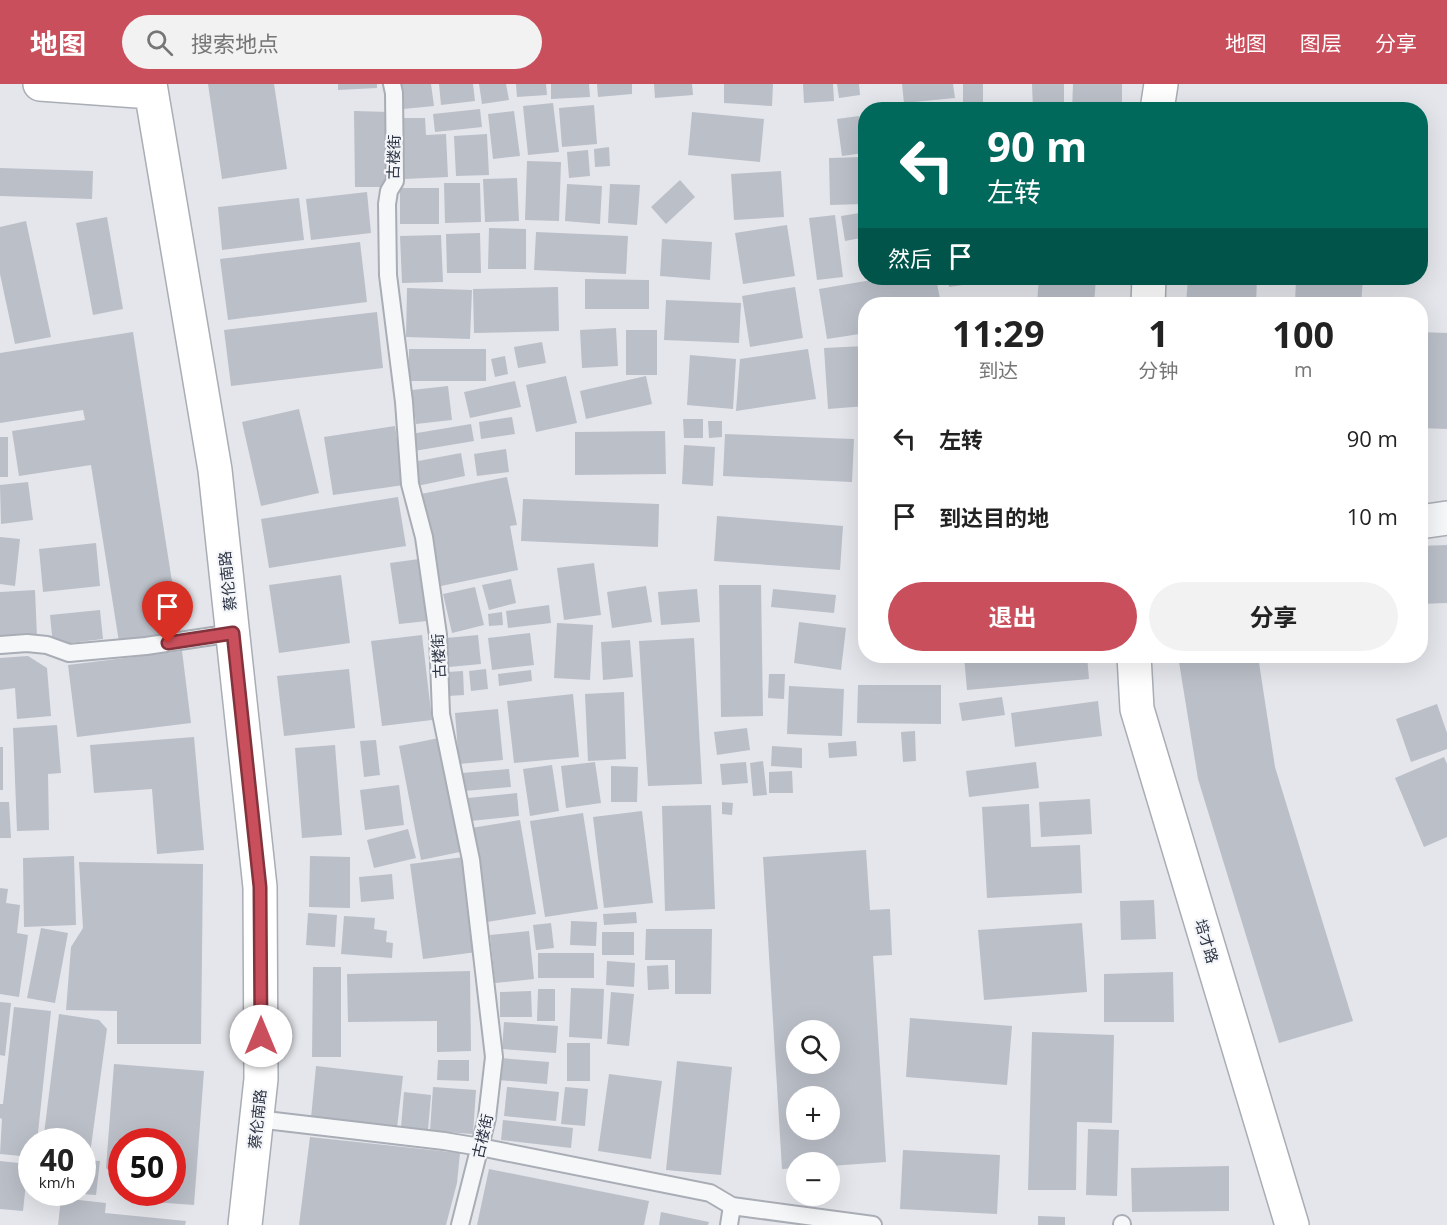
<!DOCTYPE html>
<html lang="zh">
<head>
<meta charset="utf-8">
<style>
	:root { --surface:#fff; --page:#f2f2f2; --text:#222; --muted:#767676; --accent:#ca4f5c }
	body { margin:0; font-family:"Open Sans","Noto Sans SC",sans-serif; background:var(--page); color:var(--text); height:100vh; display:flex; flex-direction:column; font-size:22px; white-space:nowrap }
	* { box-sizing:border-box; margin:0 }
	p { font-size:20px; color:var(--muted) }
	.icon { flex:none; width:33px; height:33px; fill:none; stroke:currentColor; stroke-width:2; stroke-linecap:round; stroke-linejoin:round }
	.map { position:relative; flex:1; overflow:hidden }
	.panel { position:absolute; left:858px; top:213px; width:570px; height:366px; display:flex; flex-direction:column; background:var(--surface); border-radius:24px; box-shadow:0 6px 24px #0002 }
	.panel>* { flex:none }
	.guide { position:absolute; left:858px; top:18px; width:570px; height:183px; border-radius:24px; box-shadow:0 6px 24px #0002; background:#00695c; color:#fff; overflow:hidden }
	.controls { position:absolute; left:786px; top:936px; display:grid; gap:12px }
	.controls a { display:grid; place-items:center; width:54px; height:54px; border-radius:50%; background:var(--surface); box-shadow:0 6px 24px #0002; font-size:30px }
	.speed { position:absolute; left:18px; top:1044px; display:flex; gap:12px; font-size:30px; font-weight:700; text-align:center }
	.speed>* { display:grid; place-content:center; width:78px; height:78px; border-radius:50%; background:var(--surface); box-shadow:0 6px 24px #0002; line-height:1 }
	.speed small { font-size:15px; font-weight:400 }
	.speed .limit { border:9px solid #d22; background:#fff; color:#111 }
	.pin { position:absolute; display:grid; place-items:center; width:51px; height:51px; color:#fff; margin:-62px -26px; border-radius:50% 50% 50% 0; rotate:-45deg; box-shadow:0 0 6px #0007 }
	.pin .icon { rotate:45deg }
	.me { position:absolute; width:66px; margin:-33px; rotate:0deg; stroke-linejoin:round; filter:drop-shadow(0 0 4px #0008) }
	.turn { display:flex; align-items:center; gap:21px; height:126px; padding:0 30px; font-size:27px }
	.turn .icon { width:78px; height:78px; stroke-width:2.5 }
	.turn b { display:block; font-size:42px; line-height:51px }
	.then { display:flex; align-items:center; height:57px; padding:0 30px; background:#0003; gap:12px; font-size:22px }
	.eta { display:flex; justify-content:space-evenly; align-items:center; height:102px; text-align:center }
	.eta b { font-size:36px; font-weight:700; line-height:42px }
	.primary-button { display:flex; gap:12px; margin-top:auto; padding:12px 30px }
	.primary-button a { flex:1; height:69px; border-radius:36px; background:var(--accent); color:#fff; font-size:24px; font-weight:700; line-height:69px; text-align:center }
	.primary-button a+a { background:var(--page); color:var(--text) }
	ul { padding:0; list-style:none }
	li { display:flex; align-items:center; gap:18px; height:78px; padding:0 30px }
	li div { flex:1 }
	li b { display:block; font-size:22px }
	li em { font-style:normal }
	header { display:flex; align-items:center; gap:36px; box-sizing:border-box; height:84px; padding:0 30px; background:var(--accent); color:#fff }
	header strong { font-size:28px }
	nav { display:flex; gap:33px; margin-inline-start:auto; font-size:21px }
	.search { width:420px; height:54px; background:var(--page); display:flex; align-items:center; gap:15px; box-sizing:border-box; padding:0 21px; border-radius:33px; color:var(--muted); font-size:22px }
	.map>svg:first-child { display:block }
	.building { fill:#bbbfc8; fill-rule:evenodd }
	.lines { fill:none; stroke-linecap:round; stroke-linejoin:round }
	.lane-casing { stroke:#a9adb5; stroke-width:20 }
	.street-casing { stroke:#a9adb5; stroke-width:36 }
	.secondary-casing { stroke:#a9adb5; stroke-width:36 }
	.lane { stroke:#f6f7f9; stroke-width:16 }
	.street { stroke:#f6f7f9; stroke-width:33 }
	.secondary { stroke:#fff; stroke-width:33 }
	.route-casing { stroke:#83333c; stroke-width:15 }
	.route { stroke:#ca4f5c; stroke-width:10 }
	.labels { text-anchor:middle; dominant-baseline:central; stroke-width:4.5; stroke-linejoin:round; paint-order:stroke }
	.street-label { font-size:15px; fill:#2c3343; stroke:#f3f5f8 }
</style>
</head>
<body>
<header>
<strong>地图</strong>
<div class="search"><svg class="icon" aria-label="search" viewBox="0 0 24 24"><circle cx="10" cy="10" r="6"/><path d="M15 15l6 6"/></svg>搜索地点</div>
<nav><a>地图</a><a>图层</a><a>分享</a></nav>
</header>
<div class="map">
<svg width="1447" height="1141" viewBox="0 0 1447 1141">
	<rect width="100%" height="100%" fill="#e4e6eb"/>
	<!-- building -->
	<path class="building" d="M208 0H274L287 85 222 95Z
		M338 0H377V4L338 6Z
		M401 0H431L434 22 403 25Z
		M439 0H473L475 17 441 21Z
		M479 0H506L509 16 482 20Z
		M516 0H546L547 11 517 13Z
		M551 0H589L590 13 551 15Z
		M597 0H632V10L598 13Z
		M654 0H692L693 11 655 14Z
		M724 0H773L772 22 724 19Z
		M803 0H833L834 17 804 19Z
		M837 0H859L860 11 839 14Z
		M902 0H953L955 14 904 19Z
		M963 0H983V19L963 20Z
		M1032 0H1064V26H1033Z
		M1073 0H1122V26H1072Z
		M553 19 559 68 528 71 523 22Z
		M594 21 597 60 562 63 559 24Z
		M480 25 482 43 435 48 433 30Z
		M354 27 390 28 391 103H355Z
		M514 27 520 72 493 75 488 30Z
		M692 28 764 35 760 78 688 71Z
		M859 32 864 69 842 72 837 35Z
		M401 34H425L426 51 446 50 448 93 404 95Z
		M487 50 489 91 456 92 454 52Z
		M609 63 610 82 595 83 594 65Z
		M588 66 590 92 569 94 567 68Z
		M863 73V120L830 121 829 74Z
		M527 77 561 78 559 137 525 136Z
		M0 84 93 87 92 115 0 112Z
		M781 87 784 133 734 136 731 90Z
		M517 94 519 137 485 138 483 95Z
		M680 96 695 113 666 140 651 123Z
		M444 99H480L481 138 445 139Z
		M567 100 602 102 600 140 565 137Z
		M610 100 640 101 637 141 608 139Z
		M400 104H439V140H400Z
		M367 108 371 149 311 156 306 115Z
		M299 114 304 156 222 166 218 123Z
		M866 128V153L845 157 841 132Z
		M835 131 843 193 817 196 809 134Z
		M107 133 123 225 93 231 76 139Z
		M26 137 51 253 15 260 0 190V143Z
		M787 141 795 192 743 200 735 149Z
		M489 144 526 145V185H488Z
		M536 148 628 152 626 190 534 186Z
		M480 149 481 189H447L446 150Z
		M441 151 443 198 402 199 400 152Z
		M662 155 712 158 710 196 660 192Z
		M360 158 367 218 228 236 220 175Z
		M883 194H936L941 220H866V249L827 255 819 205Z
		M948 194H1003L1004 195 949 203Z
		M1039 194H1096L1094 220H1037Z
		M1188 194H1257L1256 220H1186Z
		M1296 194H1363L1361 220H1295Z
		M585 195 649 196V225H585Z
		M558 203 559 247 474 249 473 205Z
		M795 203 803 254 750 263 742 212Z
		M407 204 472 206 470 255 406 253Z
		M666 216 741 219 739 259 664 256Z
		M377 228 383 284 231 302 224 246Z
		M616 244 618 282 582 284 580 246Z
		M626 246H657V291H626Z
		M133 248 180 549 119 558 91 381 19 392 12 347 85 336 83 326 0 339V269Z
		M1420 248 1447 249V345L1420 344Z
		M542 258 546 279 518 284 514 263Z
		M866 262V322L828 325 824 264Z
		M409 265H486V297H409Z
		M808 265 816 315 736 327 740 275Z
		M690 271 736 275 733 325 687 321Z
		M505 272 508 290 495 293 491 275Z
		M566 292 577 339 536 348 526 301Z
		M646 292 652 320 586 335 580 307Z
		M515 297 521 323 470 334 464 308Z
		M448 302 452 336 416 340 412 306Z
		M299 325 319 409 261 422 242 338Z
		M512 333 515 350 481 355 479 338Z
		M683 335H703V354H684Z
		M708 337H722V353L709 354Z
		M471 340 474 357 414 367 411 350Z
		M395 342 404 401 333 411 324 353Z
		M665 347 666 390 575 391V348Z
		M725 350 854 355 852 398 723 392Z
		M0 353H8V393H0Z
		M684 361 715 363 713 402 682 400Z
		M506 365 509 388 477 392 474 370Z
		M461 369 465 392 417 402 413 378Z
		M507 393 517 441 510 442 518 486 441 502 421 410Z
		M28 398 33 436 1 440 0 401Z
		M398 413 406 462 269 484 261 435Z
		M523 415 659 420 658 463 521 457Z
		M717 432 843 442 840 486 714 477Z
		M0 453 20 455 15 502 0 500Z
		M96 459 100 502 43 508 39 465Z
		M1447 461V519L1420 520V462Z
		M419 475 427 537 399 540 390 479Z
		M594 479 601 531 564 536 557 484Z
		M341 491 350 559 279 569 269 501Z
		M511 495 516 519 489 526 482 501Z
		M860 495H866V509H859Z
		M719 501H761L763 632 721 633Z
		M646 502 652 538 612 544 607 508Z
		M475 503 484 541 452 549 443 510Z
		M697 505 700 538 661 541 658 508Z
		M773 505 836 511 834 529 771 523Z
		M35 506 37 553 0 554V508Z
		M549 521 551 539 508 544 506 527Z
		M100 526 103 555 53 561 50 531Z
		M502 528 503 541 489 542 488 530Z
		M799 538 846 544 841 586 794 579Z
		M557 539 593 541 590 596 554 594Z
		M530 549 534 581 492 586 488 554Z
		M422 551 432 636 382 642 371 557Z
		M478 551 481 580 449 583 446 554Z
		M694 554 702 700 648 702 639 557Z
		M630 556 633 593 603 596 601 558Z
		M182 567 191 639 77 653 68 581Z
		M28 572 47 584 51 632 17 635 15 604 0 606V574Z
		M964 572H1087L1089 595 967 606Z
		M1178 572H1258L1275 683 1353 937 1279 959 1198 695Z
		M349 585 355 644 284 652 277 592Z
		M486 585 488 605 471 607 469 587Z
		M531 586 532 597 499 602 498 590Z
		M463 587 464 611 448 612 447 588Z
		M769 590H785L784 615 768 614Z
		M858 601H941V640L857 639Z
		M789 602 844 605 842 652 787 650Z
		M624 608 626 675 588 677 585 610Z
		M573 610 579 673 514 679 507 617Z
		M1002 613 1005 631 962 637 959 619Z
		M1098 617 1102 652 1015 663 1011 629Z
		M1437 620 1447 649V665L1411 678 1396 635Z
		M498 625 503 676 459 680 455 629Z
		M57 641 61 689 48 690 49 746 17 747 13 644Z
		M747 644 750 666 717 671 714 648Z
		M915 647 916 677 903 678 901 648Z
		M194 653 204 766 157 770 152 705 94 709 90 661Z
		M439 654 460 768 421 776 399 662Z
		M376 656 380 691 364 693 360 657Z
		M856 657 857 672 829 674 828 659Z
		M335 661 342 751 302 754 295 664Z
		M772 662 802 664V684L771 682Z
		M0 663H3V706H0Z
		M1444 673 1447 680V753L1424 763 1395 694Z
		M763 677 767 711 753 712 750 679Z
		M595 678 601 719 566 724 561 682Z
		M746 678 748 699 722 701 720 680Z
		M1036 678 1039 704 969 713 966 687Z
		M552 681 559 727 530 732 523 685Z
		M611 682 638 683 637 718H611Z
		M509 685 511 703 464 707 462 689Z
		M792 687 793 709H769V688Z
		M399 701 404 741 365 746 360 706Z
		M517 709 519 732 470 737 468 714Z
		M1090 715 1092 750 1041 753 1039 718Z
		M0 718H9L11 754H0Z
		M722 718 733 719 732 731 722 730Z
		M1029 720 1031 763 1080 761 1082 809 987 814 982 723Z
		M711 721 715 825 665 827 662 722Z
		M642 727 653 819 604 824 593 733Z
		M583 729 598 825 545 833 530 737Z
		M520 736 536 830 487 838 471 744Z
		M408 745 416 774 374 784 367 756Z
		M866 766 870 826 890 825 892 871 873 872 886 1078 830 1082V1078H796V1084L782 1085 763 773ZM796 946H830V980H796ZM796 1012H830V1046H796Z
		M74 772 76 841 24 843 23 774Z
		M310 772 350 773V824L309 823Z
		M464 773 477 868 423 875 410 780Z
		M79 778 203 780 201 960H117V927L66 926 71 863 83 844Z
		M392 790 394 815 361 818 359 793Z
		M0 804 8 805 6 819 20 821 17 849 28 851 19 913 0 910Z
		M1154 816 1156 855 1121 856 1120 817Z
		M636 828 637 839 604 841 603 830Z
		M308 829 337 831 335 863 306 861Z
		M344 832 375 834 374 845 387 847 386 858 393 859 392 874 341 870Z
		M571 837 597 838 596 862 570 861Z
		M551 839 554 864 536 866 533 841Z
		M1082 839 1087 908 984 916 978 846Z
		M41 844 68 849 55 919 27 914Z
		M646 845H712L711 910H675V876H645Z
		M529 847 534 895 495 899 490 851Z
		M602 848H634V871H602Z
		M538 869H594V894H538Z
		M607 877 635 879 634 903 606 901Z
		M668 881 669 905 648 906 647 882Z
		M313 883H341V973H312Z
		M470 887 471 967 437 968V937L348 938 347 890Z
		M1173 888 1174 938H1104V890Z
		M571 904 604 905 602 955 569 953Z
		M538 905H555V937H537Z
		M531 907 532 933H500V908Z
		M611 908 634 910 629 962 607 960Z
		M0 918 11 919 5 972 0 971Z
		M14 923 51 927 37 1058H32V1073L0 1070 2 1035 0 1034V1020H3Z
		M59 930 99 936 107 945 90 1070 82 1069V1058H43Z
		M910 934 1012 942 1007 1001 906 993Z
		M504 938 558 942 556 969 502 965Z
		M1032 948 1114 951 1112 1039 1077 1038 1076 1106H1028Z
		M567 959H590V997H567Z
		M500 974 549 978 547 1000 498 996Z
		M438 976H469V997L437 996Z
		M677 977 732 983 721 1091 666 1086Z
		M114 980 204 987 194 1121 140 1117 131 1108H172V1058H122V1099L106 1084Z
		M316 982 403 992 397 1044 311 1034Z
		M609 990 662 997 651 1075 598 1067Z
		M433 1003 476 1006 473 1050 430 1047Z
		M507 1003 559 1008 556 1037 504 1032Z
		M565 1003 588 1005 585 1042 561 1040Z
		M404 1008 431 1011 428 1046 401 1043Z
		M503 1036 573 1044 571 1064 501 1056Z
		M1088 1045 1119 1046 1117 1112 1086 1111Z
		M310 1053 460 1069 457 1099 446 1141H299Z
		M903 1066 1000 1071 997 1130 900 1125Z
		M82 1076 100 1077 96 1111 82 1110Z
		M0 1077 28 1080 23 1127 0 1125Z
		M1229 1082V1127L1132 1128 1131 1084Z
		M489 1085 649 1117 644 1141H477Z
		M61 1114 106 1119 105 1129 186 1137 185 1141H58Z
		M661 1128 709 1138 708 1141H659Z
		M1038 1132 1065 1133V1141H1038Z"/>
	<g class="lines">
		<defs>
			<path id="lane" d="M392 0 394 9 395 97 389 107 387 120 388 191 404 318 410 400 424 453 438 551 441 630 471 776 494 973 487 1034 460 1141
				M0 561 27 559 47 561 69 569 146 562 233 549
				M257 1035 444 1057 480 1063 710 1109 732 1122 873 1141
				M1122 1140V1141
				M729 1141 732 1122"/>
			<path id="street" d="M1420 438 1447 434"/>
			<path id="secondary" d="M40 0 151 8
				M150 0 215 386 260 803 261 995 245 1141
				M1157 26 1161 0
				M1148 220 1149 194
				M1134 572 1137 625 1292 1141"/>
		</defs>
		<!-- lane casing -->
		<use href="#lane" class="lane-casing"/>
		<!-- street casing -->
		<use href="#street" class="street-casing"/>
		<!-- secondary casing -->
		<use href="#secondary" class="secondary-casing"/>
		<!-- lane -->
		<use href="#lane" class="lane"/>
		<!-- street -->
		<use href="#street" class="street"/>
		<!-- secondary -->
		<use href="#secondary" class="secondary"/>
	</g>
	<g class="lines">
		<defs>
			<path id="route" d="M168 559 233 549 260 803 261 952"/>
		</defs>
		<!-- route casing -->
		<use href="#route" class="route-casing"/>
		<!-- route -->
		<use href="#route" class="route"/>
	</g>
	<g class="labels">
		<!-- street labels -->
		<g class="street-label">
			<text transform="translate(393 73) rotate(-88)">古楼街</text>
			<text transform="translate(227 497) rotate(-96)">蔡伦南路</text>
			<text transform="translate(438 572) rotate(-93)">古楼街</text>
			<text transform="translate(1207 857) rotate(73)">培才路</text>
			<text transform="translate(257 1035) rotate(-84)">蔡伦南路</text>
			<text transform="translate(482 1052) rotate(-77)">古楼街</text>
		</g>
	</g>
</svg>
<div class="controls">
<a><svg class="icon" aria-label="search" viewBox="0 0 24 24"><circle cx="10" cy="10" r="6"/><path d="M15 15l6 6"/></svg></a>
<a>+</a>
<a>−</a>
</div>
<div class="speed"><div>40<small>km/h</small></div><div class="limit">50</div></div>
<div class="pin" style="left:168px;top:559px;background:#d93025"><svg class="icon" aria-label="arrive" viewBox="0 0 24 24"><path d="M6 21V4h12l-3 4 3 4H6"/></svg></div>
<svg class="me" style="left:261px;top:952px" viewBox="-20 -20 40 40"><circle r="19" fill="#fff"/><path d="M0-13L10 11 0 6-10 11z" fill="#ca4f5c"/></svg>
<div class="guide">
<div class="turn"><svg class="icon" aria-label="left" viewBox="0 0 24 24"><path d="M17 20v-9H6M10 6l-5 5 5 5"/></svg><div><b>90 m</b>左转</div></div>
<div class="then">然后<svg class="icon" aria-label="arrive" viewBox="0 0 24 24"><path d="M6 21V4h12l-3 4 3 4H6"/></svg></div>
</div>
<section class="panel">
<div class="eta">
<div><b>11:29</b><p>到达</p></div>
<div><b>1</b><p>分钟</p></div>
<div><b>100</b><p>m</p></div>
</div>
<ul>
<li><svg class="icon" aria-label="left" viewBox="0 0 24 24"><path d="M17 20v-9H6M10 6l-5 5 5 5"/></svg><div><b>左转</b></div><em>90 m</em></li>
<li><svg class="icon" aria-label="arrive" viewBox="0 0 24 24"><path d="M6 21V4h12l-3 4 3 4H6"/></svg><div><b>到达目的地</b></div><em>10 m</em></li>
</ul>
<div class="primary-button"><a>退出</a><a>分享</a></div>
</section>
</div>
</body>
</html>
